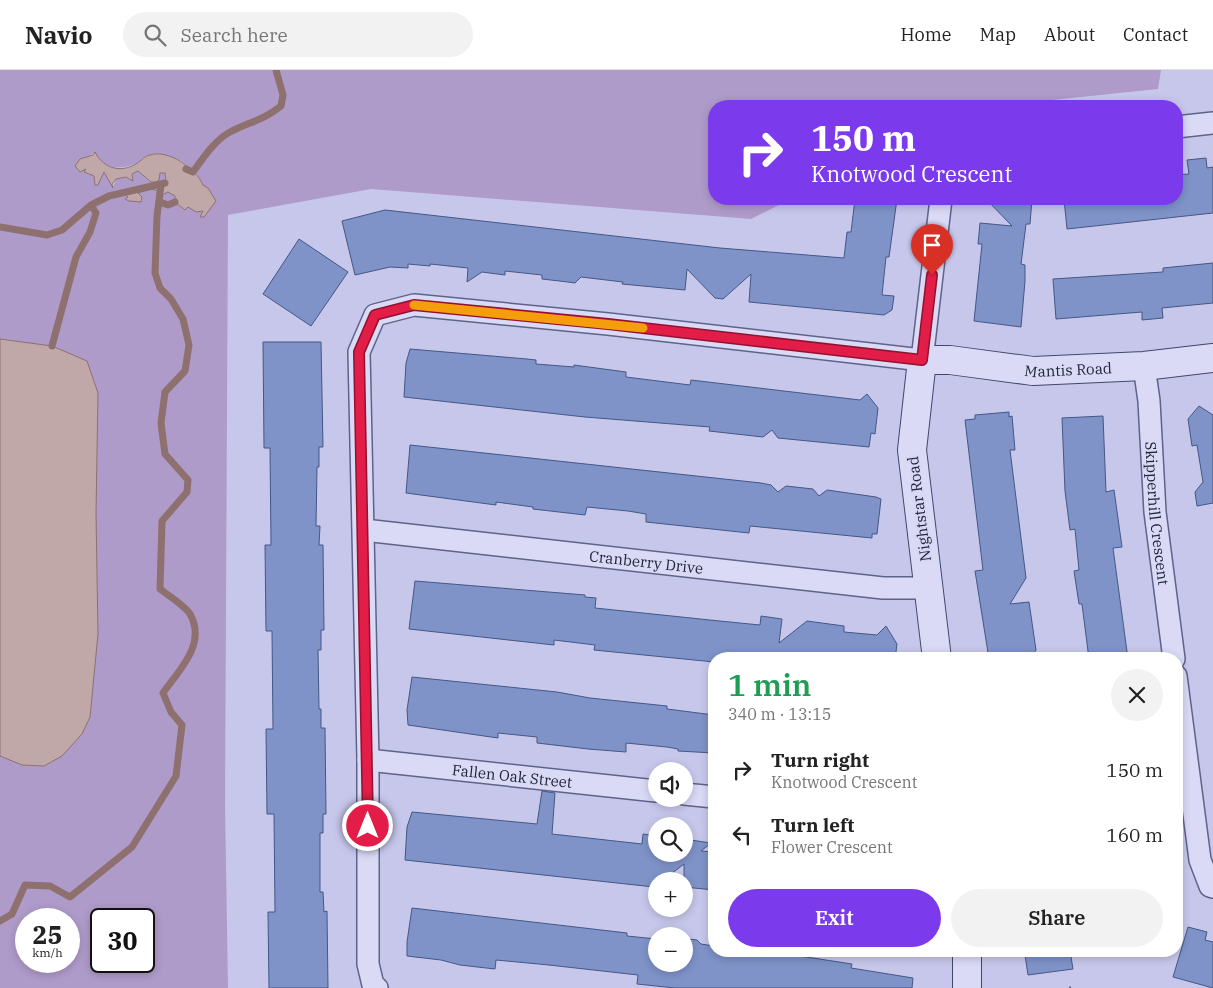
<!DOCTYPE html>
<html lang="en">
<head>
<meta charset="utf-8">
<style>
	:root { --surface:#fff; --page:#f2f2f2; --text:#222; --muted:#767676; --line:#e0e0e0; --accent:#7c3aed }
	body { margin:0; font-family:"IBM Plex Serif",serif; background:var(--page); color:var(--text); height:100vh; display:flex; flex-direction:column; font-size:19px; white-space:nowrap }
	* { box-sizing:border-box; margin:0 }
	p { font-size:16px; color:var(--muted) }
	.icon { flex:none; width:28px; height:28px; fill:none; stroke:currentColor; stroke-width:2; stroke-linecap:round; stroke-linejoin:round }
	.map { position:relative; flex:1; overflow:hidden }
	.sheet { position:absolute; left:708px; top:582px; width:475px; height:305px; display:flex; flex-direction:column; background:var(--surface); border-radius:20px; box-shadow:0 2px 8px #0003 }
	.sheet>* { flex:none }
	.top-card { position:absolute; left:708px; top:30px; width:475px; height:105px; border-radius:20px; box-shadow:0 2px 8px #0003; background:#7c3aed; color:#fff; overflow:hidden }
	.buttons { position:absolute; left:648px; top:692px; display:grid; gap:10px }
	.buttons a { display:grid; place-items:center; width:45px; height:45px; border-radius:50%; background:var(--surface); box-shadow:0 2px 8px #0003; font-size:25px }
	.speed { position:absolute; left:15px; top:838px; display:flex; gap:10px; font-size:25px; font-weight:700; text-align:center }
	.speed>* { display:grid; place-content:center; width:65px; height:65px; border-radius:50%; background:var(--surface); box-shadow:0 2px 8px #0003; line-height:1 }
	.speed small { font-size:12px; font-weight:400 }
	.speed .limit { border:2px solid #111; border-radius:8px; background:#fff; color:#111 }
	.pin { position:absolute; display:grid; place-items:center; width:42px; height:42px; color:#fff; margin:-51px -21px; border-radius:50% 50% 50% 0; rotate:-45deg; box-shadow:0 0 5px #0007 }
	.pin .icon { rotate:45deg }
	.me { position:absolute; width:55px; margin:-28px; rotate:0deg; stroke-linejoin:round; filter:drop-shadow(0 0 4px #0008) }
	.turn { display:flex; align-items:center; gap:18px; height:105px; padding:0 20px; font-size:22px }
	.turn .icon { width:65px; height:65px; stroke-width:2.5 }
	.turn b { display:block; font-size:35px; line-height:42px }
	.round { display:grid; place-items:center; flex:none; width:52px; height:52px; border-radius:26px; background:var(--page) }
	.overview { display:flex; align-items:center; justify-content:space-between; height:85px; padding:0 20px }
	h1 { font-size:30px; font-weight:600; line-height:38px; color:#1e9e55 }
	.action { display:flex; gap:10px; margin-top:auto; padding:10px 20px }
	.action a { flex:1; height:58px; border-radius:30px; background:var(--accent); color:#fff; font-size:20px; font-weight:600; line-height:58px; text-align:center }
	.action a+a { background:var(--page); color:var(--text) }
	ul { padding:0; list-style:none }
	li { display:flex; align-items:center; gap:15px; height:65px; padding:0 20px }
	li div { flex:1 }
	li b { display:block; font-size:19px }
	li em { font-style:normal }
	header { display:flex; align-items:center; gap:30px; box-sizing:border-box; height:70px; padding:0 25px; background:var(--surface); border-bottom:1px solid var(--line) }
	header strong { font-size:24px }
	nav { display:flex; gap:28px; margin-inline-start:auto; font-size:18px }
	.search { width:350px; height:45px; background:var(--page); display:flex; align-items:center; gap:12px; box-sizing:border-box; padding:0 18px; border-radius:28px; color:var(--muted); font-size:19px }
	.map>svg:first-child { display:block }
	.green { fill:#af9bca; fill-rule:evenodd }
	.water { fill:#c0a8a8; stroke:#8e716f }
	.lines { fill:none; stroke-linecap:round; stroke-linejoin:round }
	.stream { stroke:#8e716f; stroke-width:7 }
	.building { fill:#7f93c8; stroke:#445785 }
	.street-casing { stroke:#5d6487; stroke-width:24 }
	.secondary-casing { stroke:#404869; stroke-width:30 }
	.path { stroke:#5d6487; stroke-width:3; stroke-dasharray:4 2.5; stroke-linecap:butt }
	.street { stroke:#dadaf7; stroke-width:21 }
	.secondary { stroke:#dadaf7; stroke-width:28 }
	.route-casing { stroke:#92132f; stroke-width:12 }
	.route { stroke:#e11d48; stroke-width:9 }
	.slow { stroke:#f59e0b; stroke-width:9 }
	.labels { text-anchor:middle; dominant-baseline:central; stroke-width:4; stroke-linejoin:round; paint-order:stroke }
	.street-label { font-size:15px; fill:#202538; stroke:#d7d6f4 }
</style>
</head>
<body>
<header>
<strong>Navio</strong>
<div class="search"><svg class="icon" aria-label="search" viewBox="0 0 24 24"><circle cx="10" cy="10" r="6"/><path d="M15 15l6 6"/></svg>Search here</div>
<nav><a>Home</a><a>Map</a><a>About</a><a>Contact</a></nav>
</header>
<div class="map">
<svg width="1213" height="918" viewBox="0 0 1213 918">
	<rect width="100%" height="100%" fill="#c7c7ec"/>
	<!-- green -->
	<path class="green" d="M0 0H1161L1158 19 994 36H714V129H791L751 149 371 119 228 145 225 735 228 918H0ZM93 83C107 99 117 101 137 93 141 91 143 87 146 86 165 79 194 93 201 112 205 122 204 136 204 147L203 141 188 137 185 140 175 132V126L168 122 161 125 159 121 151 119 128 127 120 123 161 115 166 111 165 102 160 103 151 112 138 101 132 104 133 111 126 107 116 109 113 117 104 102 95 115 94 106 86 99 80 101 78 97ZM26 849H69V891H26ZM101 849H144V891H101Z"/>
	<!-- water -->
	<path class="water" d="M95 82C104 100 124 104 140 91 144 88 145 86 150 85 168 79 196 98 203 115L208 118 216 131 204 147H200L203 141 196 142 188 137 185 140 175 132V126L168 122 160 126 159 121 151 119 138 123 142 127 141 132 129 131 125 129 128 127 120 122 161 115 166 111 165 103H160L159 110 156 112H151L138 101 132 104 133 111 126 107 116 109 112 114 113 118 104 102 98 115H95L94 106 84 102 86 99 80 102 75 96 80 89 93 85Z
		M0 269 52 276 87 291 98 323 96 443 98 564 90 647 82 664 62 686 44 696 22 695 0 686Z"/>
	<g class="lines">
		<!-- stream -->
		<path class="stream" d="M186 99 193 102C203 88 215 70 230 62 249 52 262 51 281 36L283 25 276 0
			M160 132 168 135 175 132
			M0 157 47 165 62 160 91 135 109 126 165 113
			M52 276 76 187 90 162 96 143 91 135
			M0 851 12 844 25 815 50 816 70 827 132 777 176 706 182 655 171 642 163 623C179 600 207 574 190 544 184 535 169 526 160 519L162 451 187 422 188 410 165 384 161 353 165 322 185 301 189 275 183 249 171 229 160 218 155 203 157 146 161 115"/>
	</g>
	<!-- building -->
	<path class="building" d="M1206 88 1207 98 1213 97V143L1067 159 1064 129H1176V105L1189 104 1187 90Z
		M855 129H897L889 187H886L882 225 894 226 892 240 884 245 749 232 751 204 723 229 715 228 687 199 685 220 622 214 623 212 581 207 575 213 568 212 542 209V205L505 201V205L482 202 467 212 468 198 430 194V196L408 194V198L390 197 355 205 342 151 385 140 720 178 844 188 847 162H851Z
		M986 129H1032L1030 154H1026L1021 194 1025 195V211L1021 257 974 251 982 174H978L980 153 1012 156Z
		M299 169 348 202 311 256 263 224Z
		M1213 193V233L1162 238 1163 248 1142 250V242L1056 249 1053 209 1163 202V198Z
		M263 272H321L323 377H319V397H317L316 456H320L319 475H323L324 560H321V580H318L319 639H321V658H325L326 744H323V763H320V822H323L324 842 327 841 328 918H269L268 842H275L274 744H267L266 659H273L272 561H266L265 475H271L270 378H264Z
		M410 279 527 289 536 290V294L574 297V295L626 302V307L690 315 691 310 860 330 867 324 878 338 875 364 871 363 869 377 778 368 772 360 763 367 709 361 710 357 585 347 404 327 406 293Z
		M1199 336 1213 345V433L1197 436 1195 422 1203 412 1197 375 1192 376 1188 349Z
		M1009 342V347L1012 346 1015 380H1010L1026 508 1010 534 1029 532 1036 580 1030 589H989L975 501 983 500 965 350 975 349V345Z
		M1103 346 1106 422 1114 420 1122 477 1113 478 1128 589H1089L1082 534H1079L1074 501 1079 500 1075 459 1070 460 1065 421 1062 348Z
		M410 375 761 413 771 415 778 422 786 416 813 419 819 426 827 420 876 427 881 429 877 464H872V468L750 456 749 463 646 452V444L628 441 587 437 585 445 533 439V437L496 432V435L406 423Z
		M415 511 585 525V527L596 528 595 538 710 550 760 555 761 546 782 549 779 573 807 551 844 556V562L877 565 886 556 897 574 895 589H714V592L594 580 595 575 554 570V575L409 559Z
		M412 607 557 622 590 628 667 636V639L714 645V683L678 681V679L667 677 626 673V682L588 679 537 673V667L498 663V668L408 655 407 640Z
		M542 721 555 723 552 764 642 774 643 764 656 766V784H684V769L711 773 701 781 714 782V820L684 817V794L662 811H656L654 817 405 790 407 757 412 742 537 754Z
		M412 838 627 863V866L656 869V894H684V872L688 869 697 870 701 874 714 876V881H767L852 894 851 898 913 908 912 918H675L637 914 638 905 549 895 496 890 495 899 460 895 441 890 407 886V872Z
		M1188 857 1207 862 1205 870 1213 872V918L1173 907Z
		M1030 881H1070L1073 899 1028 905 1025 885 1030 884Z"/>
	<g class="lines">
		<defs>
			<g id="street">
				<path d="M1176 57 1213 53"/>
				<path id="s1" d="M1144 296 1149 331 1155 442 1174 589"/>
				<path id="s2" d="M364 460 883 518H928"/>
				<path d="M1176 606 1200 790 1210 816 1213 817"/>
				<path id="s3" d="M368 690 656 721"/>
				<path d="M684 724 714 727"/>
				<path d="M377 918 373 915 368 894V690L359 282 375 245 414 235 608 254 922 290 941 129"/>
			</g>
			<g id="secondary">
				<path id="s4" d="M937 589 912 380 922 290H950L1033 301 1144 296 1213 288"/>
				<path d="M967 918V881"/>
			</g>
		</defs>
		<!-- street casing -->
		<use href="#street" class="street-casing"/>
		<!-- secondary casing -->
		<use href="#secondary" class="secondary-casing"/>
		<!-- path -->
		<path class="path" d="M1069 918H1071"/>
		<!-- street -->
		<use href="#street" class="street"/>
		<!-- secondary -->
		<use href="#secondary" class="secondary"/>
	</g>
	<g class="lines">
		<defs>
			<path id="route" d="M368 756 359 282 375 245 414 235 608 254 922 290 932 205"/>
		</defs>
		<!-- route casing -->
		<use href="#route" class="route-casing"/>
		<!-- route -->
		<use href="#route" class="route"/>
		<!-- slow -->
		<path class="slow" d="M414 235 643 258"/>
	</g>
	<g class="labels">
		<!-- street labels -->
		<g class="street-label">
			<text stroke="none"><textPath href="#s4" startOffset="448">Mantis Road</textPath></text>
			<text transform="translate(919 439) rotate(-97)">Nightstar Road</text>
			<text stroke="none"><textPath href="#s1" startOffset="148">Skipperhill Crescent</textPath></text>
			<text stroke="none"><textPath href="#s2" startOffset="284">Cranberry Drive</textPath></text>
			<text stroke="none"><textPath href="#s3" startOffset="145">Fallen Oak Street</textPath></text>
		</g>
	</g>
</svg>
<div class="buttons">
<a><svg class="icon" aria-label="sound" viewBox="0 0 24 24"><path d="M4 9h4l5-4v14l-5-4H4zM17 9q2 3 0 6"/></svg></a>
<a><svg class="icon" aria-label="search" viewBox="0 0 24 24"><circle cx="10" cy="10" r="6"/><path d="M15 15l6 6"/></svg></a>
<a>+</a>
<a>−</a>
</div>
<div class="speed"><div>25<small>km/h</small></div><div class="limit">30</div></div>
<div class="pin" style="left:932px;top:205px;background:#d93025"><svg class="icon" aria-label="arrive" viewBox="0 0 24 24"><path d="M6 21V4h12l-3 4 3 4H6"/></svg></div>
<svg class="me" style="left:368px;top:756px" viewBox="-20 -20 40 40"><circle r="17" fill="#e11d48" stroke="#fff" stroke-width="3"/><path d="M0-11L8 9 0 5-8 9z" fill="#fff"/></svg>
<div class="top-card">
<div class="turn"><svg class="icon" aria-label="right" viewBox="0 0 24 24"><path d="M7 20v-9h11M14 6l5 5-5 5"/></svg><div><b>150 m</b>Knotwood Crescent</div></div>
</div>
<section class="sheet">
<div class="overview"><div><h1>1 min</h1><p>340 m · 13:15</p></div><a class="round"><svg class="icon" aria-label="close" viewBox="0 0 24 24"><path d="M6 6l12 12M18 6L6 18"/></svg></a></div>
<ul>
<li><svg class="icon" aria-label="right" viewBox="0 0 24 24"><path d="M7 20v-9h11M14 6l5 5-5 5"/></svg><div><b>Turn right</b><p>Knotwood Crescent</p></div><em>150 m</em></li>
<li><svg class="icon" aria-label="left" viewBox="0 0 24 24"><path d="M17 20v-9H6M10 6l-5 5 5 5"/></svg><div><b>Turn left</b><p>Flower Crescent</p></div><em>160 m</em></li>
</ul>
<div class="action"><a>Exit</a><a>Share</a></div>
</section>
</div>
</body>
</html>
